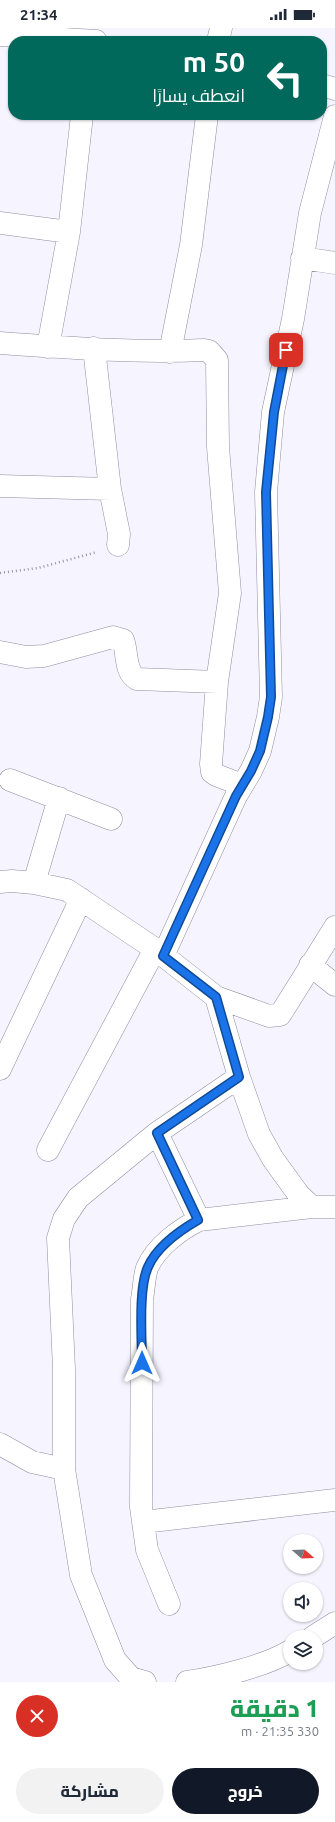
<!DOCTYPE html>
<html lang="ar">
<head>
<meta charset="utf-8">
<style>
	:root { --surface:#fff; --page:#f2f2f3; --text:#1f2937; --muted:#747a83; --accent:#111827 }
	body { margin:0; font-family:Ubuntu,Cairo,sans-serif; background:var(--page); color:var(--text); direction:rtl; height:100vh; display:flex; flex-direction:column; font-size:15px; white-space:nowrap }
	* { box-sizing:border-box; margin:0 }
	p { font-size:13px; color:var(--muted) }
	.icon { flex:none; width:22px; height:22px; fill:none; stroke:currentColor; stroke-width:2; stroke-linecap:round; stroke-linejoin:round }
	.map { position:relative; height:1654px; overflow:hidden; direction:ltr }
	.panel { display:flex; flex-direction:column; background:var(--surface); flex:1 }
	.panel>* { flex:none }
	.banner { position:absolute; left:8px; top:8px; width:319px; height:84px; border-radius:16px; box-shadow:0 1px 3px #0004; direction:rtl; background:#00695c; color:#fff; overflow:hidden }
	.needle { width:26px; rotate:109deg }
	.controls { position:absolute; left:283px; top:1506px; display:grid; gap:8px }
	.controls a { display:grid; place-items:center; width:40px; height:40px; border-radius:50%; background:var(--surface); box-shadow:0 1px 3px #0004; font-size:20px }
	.pin { position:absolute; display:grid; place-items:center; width:34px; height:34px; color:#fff; margin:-17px; border-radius:8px; box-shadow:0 2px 6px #0006 }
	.me { position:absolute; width:44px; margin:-22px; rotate:0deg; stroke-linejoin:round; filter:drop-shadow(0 0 3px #0008) }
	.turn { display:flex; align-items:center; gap:14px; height:84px; padding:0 16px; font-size:18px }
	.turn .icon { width:52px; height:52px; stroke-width:2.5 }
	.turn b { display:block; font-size:28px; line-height:34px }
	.round { display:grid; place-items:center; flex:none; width:42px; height:42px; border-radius:21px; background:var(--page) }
	.headline { display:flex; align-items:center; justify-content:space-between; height:68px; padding:0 16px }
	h1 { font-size:24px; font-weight:800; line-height:30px; color:#1e9e55 }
	.primary-button { display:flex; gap:8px; margin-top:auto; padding:8px 16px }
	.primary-button a { flex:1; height:46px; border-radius:24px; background:var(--accent); color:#fff; font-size:16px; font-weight:800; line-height:46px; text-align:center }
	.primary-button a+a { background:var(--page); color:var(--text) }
	.status { display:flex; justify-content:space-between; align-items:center; height:28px; padding:0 20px; background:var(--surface); direction:ltr }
	.status svg { height:11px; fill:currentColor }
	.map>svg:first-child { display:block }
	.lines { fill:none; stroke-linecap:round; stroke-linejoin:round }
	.minor-casing { stroke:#928ca3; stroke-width:23 }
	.path { stroke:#95939c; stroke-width:2.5; stroke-dasharray:1 3; stroke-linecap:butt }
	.minor { stroke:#fff; stroke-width:22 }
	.route-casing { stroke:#114b97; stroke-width:10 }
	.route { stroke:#1a73e8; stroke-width:7 }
</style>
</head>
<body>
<div class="status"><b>21:34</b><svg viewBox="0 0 49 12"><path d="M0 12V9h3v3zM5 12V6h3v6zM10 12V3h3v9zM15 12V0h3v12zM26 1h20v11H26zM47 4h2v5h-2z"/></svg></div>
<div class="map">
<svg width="335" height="1654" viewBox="0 0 335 1654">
	<rect width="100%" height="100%" fill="#f6f4fe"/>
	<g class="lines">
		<defs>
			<path id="minor" d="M0 7 96 13
				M218 13 221 0
				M322 57 335 61
				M0 195 69 204
				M302 230 335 235
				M0 315C68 320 136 325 204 322L209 323 217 332 218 419 230 565 217 654 211 736 212 744 216 747 242 757
				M48 319 69 204 82 87
				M94 320 110 461 119 506 118 517
				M170 324 191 217 207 87
				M0 458 110 461
				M0 624 26 629 44 628 113 609 123 612C128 624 124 644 137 651L217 654
				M10 752 111 791
				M0 854 12 853 34 855 67 862 155 921 216 969 239 1049 259 1106 273 1131 299 1167 312 1179H335
				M34 855 59 770
				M163 928 236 768 251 743 260 723 268 689 271 669 266 464 273 384 293 291 310 185 335 88
				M310 937 335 957
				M216 969 269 988 280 987 335 899
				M0 1041 81 871
				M157 1105 199 1192
				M48 1122 155 921
				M0 1416 32 1434 64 1441
				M143 1494 335 1472
				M169 1576 147 1522 141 1479 142 1271C144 1261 144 1249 147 1240 156 1219 179 1202 199 1192L312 1179
				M313 1609 335 1595
				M145 1654 131 1650 115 1632 81 1547 64 1441V1341L58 1210 64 1191 78 1170 157 1105 239 1049
				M187 1654C215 1650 266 1638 290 1623"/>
		</defs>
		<!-- minor casing -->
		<use href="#minor" class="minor-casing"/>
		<!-- path -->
		<path class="path" d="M0 545 38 540 97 524"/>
		<!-- minor -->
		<use href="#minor" class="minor"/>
	</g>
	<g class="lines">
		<defs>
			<path id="route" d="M142 1335C142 1311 138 1260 148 1239 157 1218 179 1203 198 1192L157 1105 239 1049 216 969 163 928 236 768 251 743 260 723 268 689 271 669 266 464 274 384 286 322"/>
		</defs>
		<!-- route casing -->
		<use href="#route" class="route-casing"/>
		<!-- route -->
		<use href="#route" class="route"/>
	</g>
</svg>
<div class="controls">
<a><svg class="needle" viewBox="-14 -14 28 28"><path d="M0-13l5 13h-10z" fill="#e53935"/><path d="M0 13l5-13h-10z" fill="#747a83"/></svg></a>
<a><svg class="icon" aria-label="sound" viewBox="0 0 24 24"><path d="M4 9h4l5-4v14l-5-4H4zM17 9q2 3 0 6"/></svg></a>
<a><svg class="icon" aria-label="layers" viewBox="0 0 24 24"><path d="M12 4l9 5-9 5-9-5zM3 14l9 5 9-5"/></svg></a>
</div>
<div class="pin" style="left:286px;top:322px;background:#d93025"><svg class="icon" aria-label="arrive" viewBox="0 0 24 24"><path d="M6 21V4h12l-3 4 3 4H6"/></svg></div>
<svg class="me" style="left:142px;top:1335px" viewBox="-20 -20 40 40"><path d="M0-17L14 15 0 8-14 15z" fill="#1a73e8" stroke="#fff" stroke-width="4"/></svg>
<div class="banner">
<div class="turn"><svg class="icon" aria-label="left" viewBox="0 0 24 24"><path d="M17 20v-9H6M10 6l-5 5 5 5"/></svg><div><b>50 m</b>انعطف يسارًا</div></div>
</div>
</div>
<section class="panel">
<div class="headline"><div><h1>1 دقيقة</h1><p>330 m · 21:35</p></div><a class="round" style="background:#d93025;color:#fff"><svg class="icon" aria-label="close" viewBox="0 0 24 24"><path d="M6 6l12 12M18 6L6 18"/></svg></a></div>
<div class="primary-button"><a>خروج</a><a>مشاركة</a></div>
</section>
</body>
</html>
